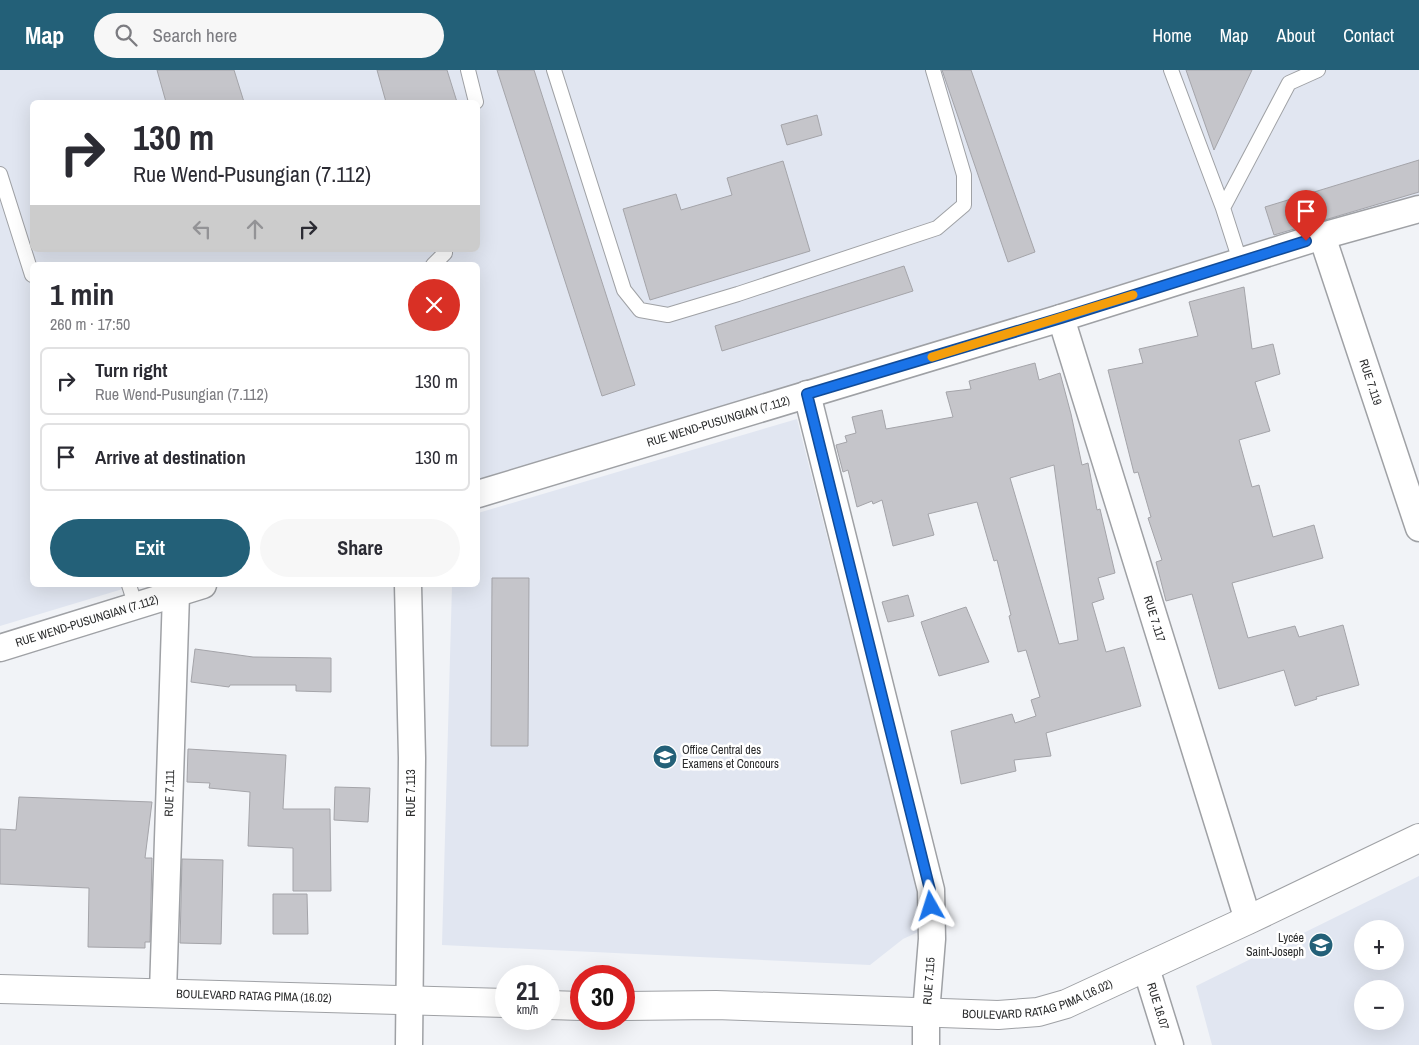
<!DOCTYPE html>
<html lang="en">
<head>
<meta charset="utf-8">
<style>
	:root { --surface:#fff; --page:#f7f7f7; --text:#2b2b33; --muted:#7c7c81; --line:#e1e1e2; --accent:#236078 }
	body { margin:0; font-family:"Archivo Narrow",sans-serif; background:var(--page); color:var(--text); height:100vh; display:flex; flex-direction:column; font-size:19px; white-space:nowrap }
	* { box-sizing:border-box; margin:0 }
	p { font-size:16px; color:var(--muted) }
	.icon { flex:none; width:28px; height:28px; fill:none; stroke:currentColor; stroke-width:2; stroke-linecap:round; stroke-linejoin:round }
	.map { position:relative; flex:1; overflow:hidden }
	.details { position:absolute; left:30px; top:192px; width:450px; height:325px; display:flex; flex-direction:column; background:var(--surface); border-radius:8px; box-shadow:0 5px 20px #0002 }
	.details>* { flex:none }
	.banner { position:absolute; left:30px; top:30px; width:450px; height:152px; border-radius:8px; box-shadow:0 5px 20px #0002; background:#fff; color:var(--text); overflow:hidden }
	.buttons { position:absolute; left:1354px; top:850px; display:grid; gap:10px }
	.buttons a { display:grid; place-items:center; width:50px; height:50px; border-radius:50%; background:var(--surface); box-shadow:0 5px 20px #0002; font-size:25px }
	.speed { position:absolute; left:495px; top:895px; display:flex; gap:10px; font-size:25px; font-weight:700; text-align:center }
	.speed>* { display:grid; place-content:center; width:65px; height:65px; border-radius:50%; background:var(--surface); box-shadow:0 5px 20px #0002; line-height:1 }
	.speed small { font-size:12px; font-weight:400 }
	.speed .limit { border:8px solid #d22; background:#fff; color:#111 }
	.pin { position:absolute; display:grid; place-items:center; width:42px; height:42px; color:#fff; margin:-51px -21px; border-radius:50% 50% 50% 0; rotate:-45deg; box-shadow:0 0 5px #0007 }
	.pin .icon { rotate:45deg }
	.me { position:absolute; width:55px; margin:-28px; rotate:354deg; stroke-linejoin:round; filter:drop-shadow(0 0 4px #0008) }
	.turn { display:flex; align-items:center; gap:18px; height:105px; padding:0 20px; font-size:22px }
	.turn .icon { width:65px; height:65px; stroke-width:2.5 }
	.turn b { display:block; font-size:35px; line-height:42px }
	.lanes { display:flex; align-items:center; height:48px; padding:0 20px; background:#0003; justify-content:center; gap:25px; direction:ltr }
	.lanes .off { opacity:.35 }
	.round { display:grid; place-items:center; flex:none; width:52px; height:52px; border-radius:26px; background:var(--page) }
	.head { display:flex; align-items:center; justify-content:space-between; height:85px; padding:0 20px }
	h1 { font-size:30px; font-weight:800; line-height:38px }
	.cta { display:flex; gap:10px; margin-top:auto; padding:10px 20px }
	.cta a { flex:1; height:58px; border-radius:30px; background:var(--accent); color:#fff; font-size:20px; font-weight:800; line-height:58px; text-align:center }
	.cta a+a { background:var(--page); color:var(--text) }
	ul { padding:0; list-style:none }
	li { display:flex; align-items:center; gap:15px; height:68px; margin:0 10px 8px; padding:0 10px; border:2px solid var(--line); border-radius:8px }
	li div { flex:1 }
	li b { display:block; font-size:19px }
	li em { font-style:normal }
	header { display:flex; align-items:center; gap:30px; box-sizing:border-box; height:70px; padding:0 25px; background:var(--accent); color:#fff }
	header strong { font-size:24px }
	nav { display:flex; gap:28px; margin-inline-start:auto; font-size:18px }
	.search { width:350px; height:45px; background:var(--page); display:flex; align-items:center; gap:12px; box-sizing:border-box; padding:0 18px; border-radius:28px; color:var(--muted); font-size:19px }
	.map>svg:first-child { display:block }
	.built { fill:#e1e6f1; fill-rule:evenodd }
	.building { fill:#c5c5ca; stroke:#a4a4a9; fill-rule:evenodd }
	.lines { fill:none; stroke-linecap:round; stroke-linejoin:round }
	.lane-casing { stroke:#9fa1a5; stroke-width:16 }
	.street-casing { stroke:#9fa1a5; stroke-width:29 }
	.secondary-casing { stroke:#9fa1a5; stroke-width:30 }
	.lane { stroke:#fff; stroke-width:14 }
	.street { stroke:#fff; stroke-width:26 }
	.secondary { stroke:#fff; stroke-width:28 }
	.route-casing { stroke:#114b97; stroke-width:12 }
	.route { stroke:#1a73e8; stroke-width:9 }
	.slow { stroke:#f59e0b; stroke-width:9 }
	.labels { text-anchor:middle; dominant-baseline:central; stroke-width:5; stroke-linejoin:round; paint-order:stroke }
	.street-label { font-size:12px; fill:#2b2c2d; stroke:#fff }
	.poi-label { font-size:12px; fill:#2b2c2d; stroke:#fff; text-anchor:start }
</style>
</head>
<body>
<header>
<strong>Map</strong>
<div class="search"><svg class="icon" aria-label="search" viewBox="0 0 24 24"><circle cx="10" cy="10" r="6"/><path d="M15 15l6 6"/></svg>Search here</div>
<nav><a>Home</a><a>Map</a><a>About</a><a>Contact</a></nav>
</header>
<div class="map">
<svg width="1419" height="975" viewBox="0 0 1419 975">
	<rect width="100%" height="100%" fill="#f1f3f7"/>
	<!-- built -->
	<path class="built" d="M0 0H1419V131L478 413V195H32V515H136L0 556ZM32 32H478V180H32Z
		M797 349 927 858 903 869 870 895 442 875 452 515H478V443Z
		M1419 806V975H1212L1196 916ZM1362 859H1395V891H1362ZM1362 919H1395V951H1362Z"/>
	<!-- building -->
	<path class="building" d="M157 0H234L244 32H166Z
		M377 0H447L457 32H386Z
		M497 0H534L635 315 602 326Z
		M942 0H971L1035 182 1008 192Z
		M1186 0H1252L1214 80Z
		M817 45 822 65 787 75 781 55Z
		M1419 90V122L1274 165 1265 137Z
		M783 91 810 181 650 230 623 139 676 124 681 140 732 125 727 108Z
		M904 196 913 221 722 281 715 256Z
		M1244 217 1252 279 1273 274 1280 304 1255 312 1270 361 1239 370 1252 417 1259 415 1273 467 1314 455 1323 488 1232 513 1248 568 1295 556 1299 567 1343 555 1359 615 1316 627 1317 629 1295 636 1284 600 1219 619 1192 524 1166 531 1156 492 1162 490 1148 448 1151 447 1138 402 1134 403 1108 300 1143 293 1139 279 1198 266 1189 232Z
		M1035 293 1039 310 1060 303 1071 344 1082 395 1088 393 1097 440 1100 439 1115 503 1098 508 1104 529 1092 533 1106 582 1124 577 1141 636 1046 663 1051 686 1014 690 1016 701 961 714 951 661 1012 644 1015 653 1036 646 1031 630 1040 627 1026 580 1018 582 1009 546 1011 545 997 490 994 491 977 432 928 444 934 465 893 476 882 430 873 434 872 431 857 437 848 400 843 402 836 375 847 372 845 366 856 363 852 347 882 340 886 359 953 347 946 322 971 319 969 311ZM1054 395 1078 570 1059 574 1010 408Z
		M492 508H529L528 676H491Z
		M908 525 914 546 888 552 882 532Z
		M966 537 989 592 939 606 921 552Z
		M195 579 253 587 331 588V622L296 621V615H230L229 617 191 612Z
		M188 679 286 685 283 739H330L331 821H293V778L248 776 250 722 209 718 210 713 187 712Z
		M335 717 370 718 368 752 334 750Z
		M19 727 152 732 145 788H152L150 872H145V878L88 877 89 818 0 814V759L16 760Z
		M182 789 223 790 221 874 180 873Z
		M273 824H307L308 864H273Z"/>
	<g class="lines">
		<defs>
			<path id="lane" d="M468 0 476 32
				M554 0 624 220 640 240 668 245 738 224 937 158 964 135V105L933 0
				M1171 0 1223 138 1240 191
				M0 104 32 205
				M1223 138 1289 13 1318 0
				M433 195 445 183V180
				M129 515 136 537"/>
			<g id="street">
				<path id="s1" d="M1322 166 1419 458"/>
				<path id="s2" d="M1061 248 1248 850"/>
				<path d="M807 324 931 820 932 869 926 943V975"/>
				<path id="s3" d="M478 424 1061 248 1322 166 1419 139"/>
				<path d="M408 515 412 688 409 975"/>
				<path id="s4" d="M0 578 203 515"/>
				<path id="s5" d="M1146 898 1170 975"/>
				<path id="s6" d="M163 922 176 524"/>
			</g>
			<g id="secondary">
				<path id="s7" d="M0 919 506 933"/>
				<path d="M549 935 581 936"/>
				<path id="s8" d="M624 936 716 935 998 945 1038 942 1066 934 1248 850 1419 768"/>
			</g>
		</defs>
		<!-- lane casing -->
		<use href="#lane" class="lane-casing"/>
		<!-- street casing -->
		<use href="#street" class="street-casing"/>
		<!-- secondary casing -->
		<use href="#secondary" class="secondary-casing"/>
		<!-- lane -->
		<use href="#lane" class="lane"/>
		<!-- street -->
		<use href="#street" class="street"/>
		<!-- secondary -->
		<use href="#secondary" class="secondary"/>
	</g>
	<g class="lines">
		<defs>
			<path id="route" d="M931 836 930 820 807 324 1061 248 1306 171"/>
		</defs>
		<!-- route casing -->
		<use href="#route" class="route-casing"/>
		<!-- route -->
		<use href="#route" class="route"/>
		<!-- slow -->
		<path class="slow" d="M932 287 1133 225"/>
	</g>
	<!-- icons -->
	<defs>
		<symbol id="university-disc" viewBox="-11 -11 22 22"><circle r="9.5" fill="#236078" stroke="#fff"/><path d="M0-5L7-2L0 1L-7-2ZM-4 1L0 2.5L4 1V4Q0 6-4 4Z" fill="#fff"/></symbol>
		<symbol id="school-disc" viewBox="-11 -11 22 22"><circle r="9.5" fill="#236078" stroke="#fff"/><path d="M0-5L7-2L0 1L-7-2ZM-4 1L0 2.5L4 1V4Q0 6-4 4Z" fill="#fff"/></symbol>
	</defs>
	<g fill-rule="evenodd">
		<use href="#university-disc" x="651" y="673" width="28" height="28"/>
		<use href="#school-disc" x="1307" y="861" width="28" height="28"/>
	</g>
	<g class="labels">
		<!-- street labels -->
		<g class="street-label">
			<text stroke="none"><textPath href="#s1" startOffset="154">RUE 7.119</textPath></text>
			<text stroke="none"><textPath href="#s3" startOffset="251">RUE WEND-PUSUNGIAN (7.112)</textPath></text>
			<text stroke="none"><textPath href="#s2" startOffset="315">RUE 7.117</textPath></text>
			<text stroke="none"><textPath href="#s4" startOffset="91">RUE WEND-PUSUNGIAN (7.112)</textPath></text>
			<text stroke="none"><textPath href="#s6" startOffset="199">RUE 7.111</textPath></text>
			<text transform="translate(411 723) rotate(-90)">RUE 7.113</text>
			<text transform="translate(929 911) rotate(-86)">RUE 7.115</text>
			<text stroke="none"><textPath href="#s7" startOffset="254">BOULEVARD RATAG PIMA (16.02)</textPath></text>
			<text stroke="none"><textPath href="#s8" startOffset="416">BOULEVARD RATAG PIMA (16.02)</textPath></text>
			<text stroke="none"><textPath href="#s5" startOffset="40">RUE 16.07</textPath></text>
		</g>
		<!-- poi labels -->
		<g class="poi-label">
			<text x="682" y="680">Office Central des<tspan x="682" dy="14">Examens et Concours</tspan></text>
			<text x="1304" y="868" text-anchor="end">Lycée<tspan x="1304" dy="14">Saint-Joseph</tspan></text>
		</g>
	</g>
</svg>
<div class="buttons">
<a>+</a>
<a>−</a>
</div>
<div class="speed"><div>21<small>km/h</small></div><div class="limit">30</div></div>
<div class="pin" style="left:1306px;top:171px;background:#d93025"><svg class="icon" aria-label="arrive" viewBox="0 0 24 24"><path d="M6 21V4h12l-3 4 3 4H6"/></svg></div>
<svg class="me" style="left:931px;top:836px" viewBox="-20 -20 40 40"><path d="M0-17L14 15 0 8-14 15z" fill="#1a73e8" stroke="#fff" stroke-width="4"/></svg>
<div class="banner">
<div class="turn"><svg class="icon" aria-label="right" viewBox="0 0 24 24"><path d="M7 20v-9h11M14 6l5 5-5 5"/></svg><div><b>130 m</b>Rue Wend-Pusungian (7.112)</div></div>
<div class="lanes"><svg class="icon off" aria-label="left" viewBox="0 0 24 24"><path d="M17 20v-9H6M10 6l-5 5 5 5"/></svg><svg class="icon off" aria-label="ahead" viewBox="0 0 24 24"><path d="M12 20V5M6 11l6-6 6 6"/></svg><svg class="icon" aria-label="right" viewBox="0 0 24 24"><path d="M7 20v-9h11M14 6l5 5-5 5"/></svg></div>
</div>
<section class="details">
<div class="head"><div><h1>1 min</h1><p>260 m · 17:50</p></div><a class="round" style="background:#d93025;color:#fff"><svg class="icon" aria-label="close" viewBox="0 0 24 24"><path d="M6 6l12 12M18 6L6 18"/></svg></a></div>
<ul>
<li><svg class="icon" aria-label="right" viewBox="0 0 24 24"><path d="M7 20v-9h11M14 6l5 5-5 5"/></svg><div><b>Turn right</b><p>Rue Wend-Pusungian (7.112)</p></div><em>130 m</em></li>
<li><svg class="icon" aria-label="arrive" viewBox="0 0 24 24"><path d="M6 21V4h12l-3 4 3 4H6"/></svg><div><b>Arrive at destination</b></div><em>130 m</em></li>
</ul>
<div class="cta"><a>Exit</a><a>Share</a></div>
</section>
</div>
</body>
</html>
